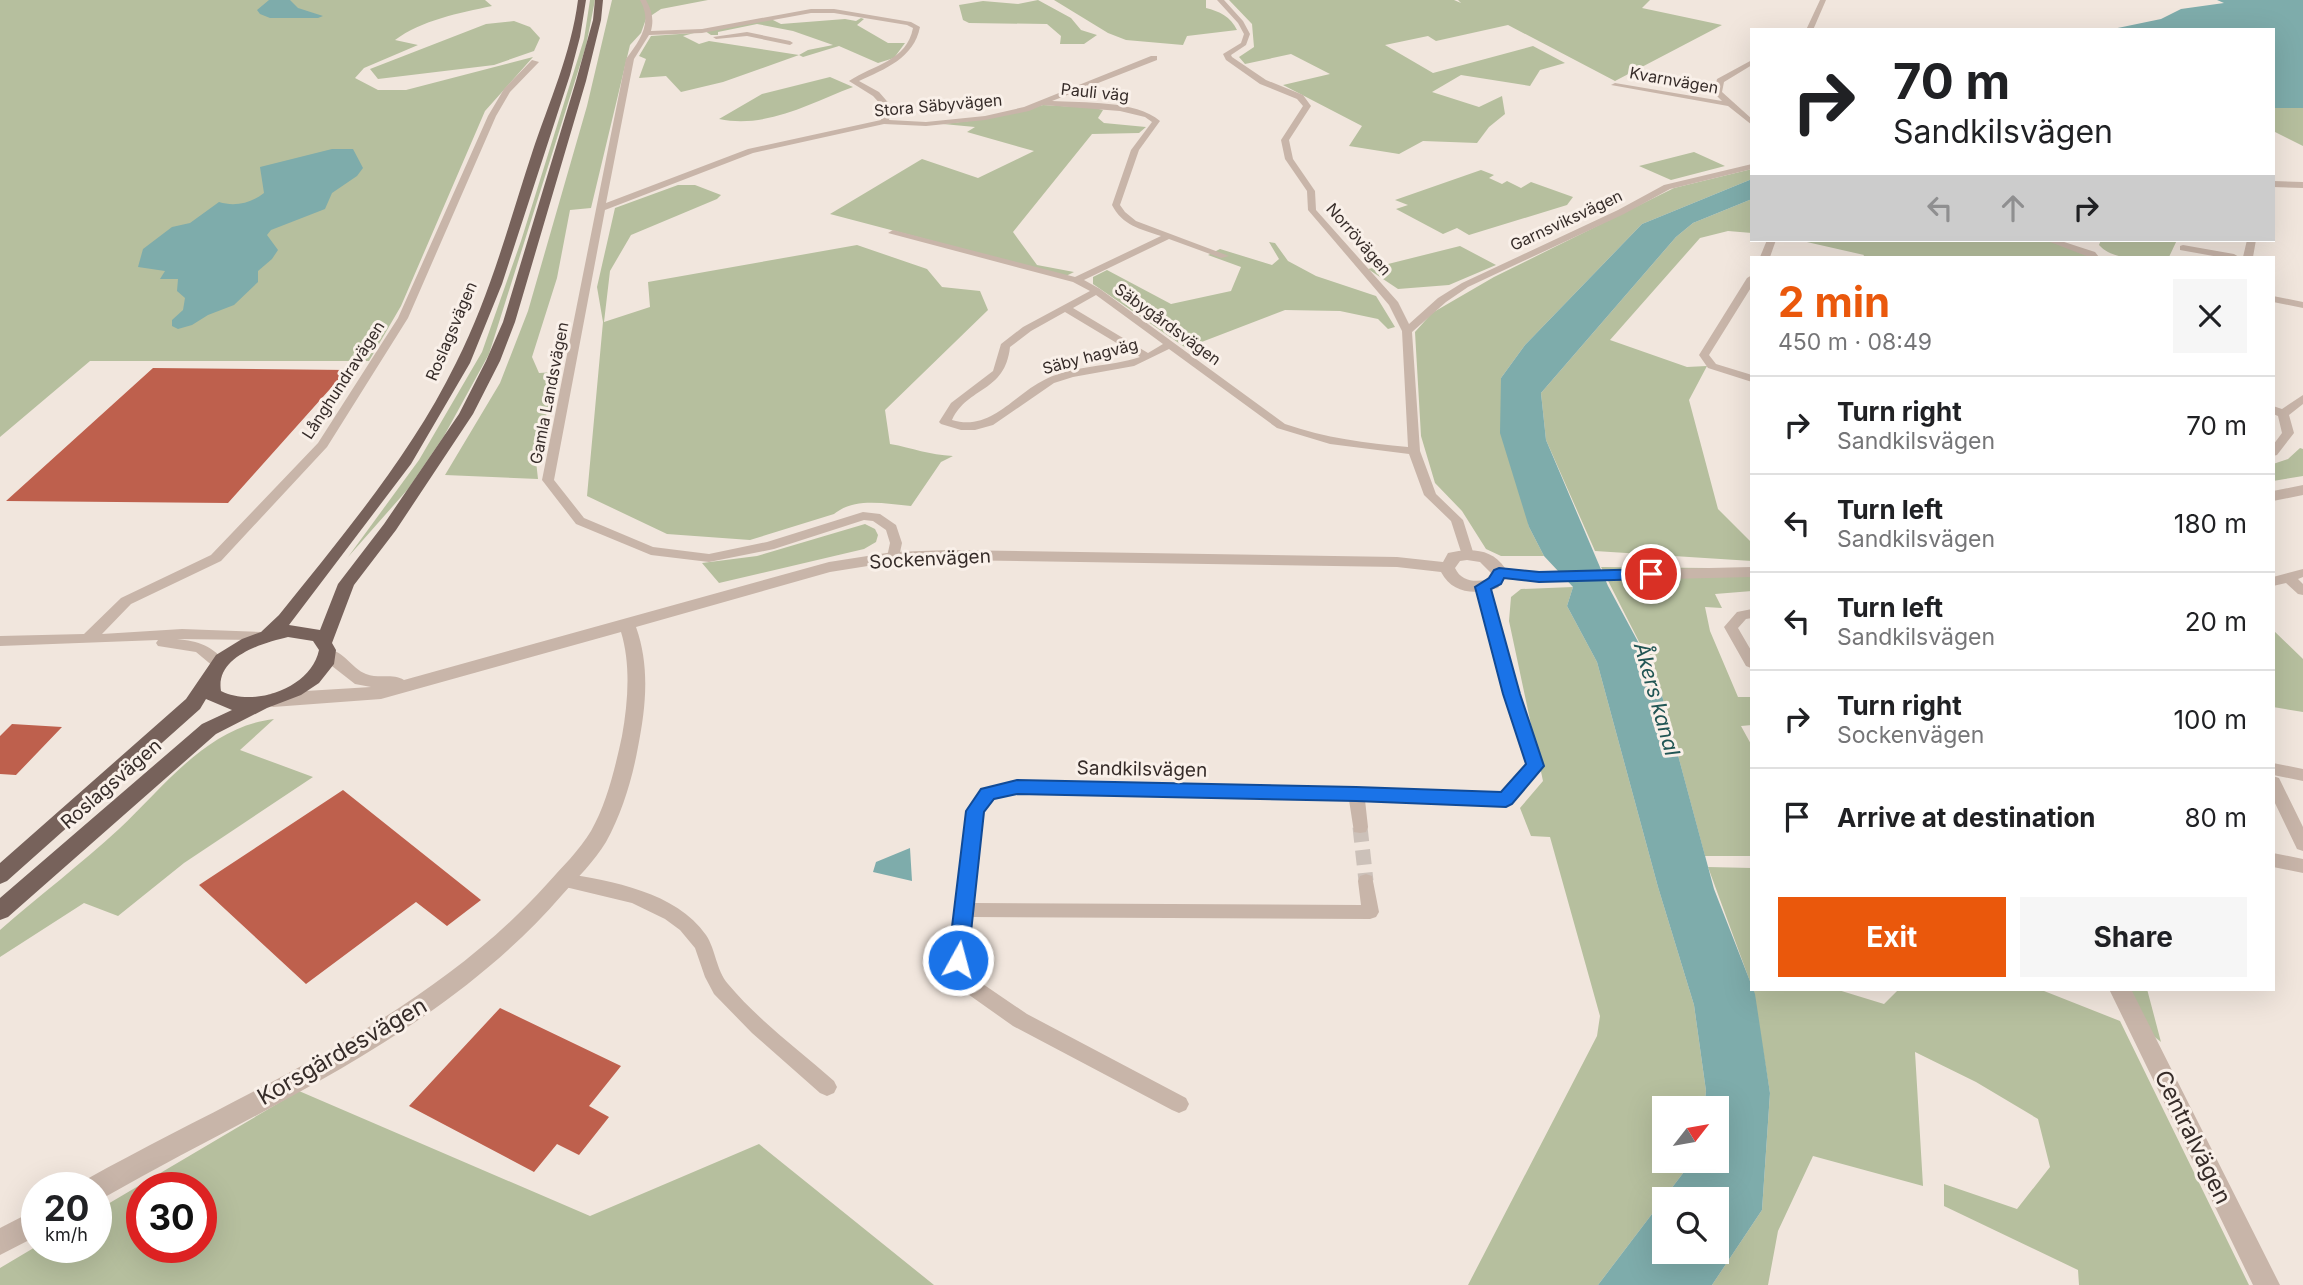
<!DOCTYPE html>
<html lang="en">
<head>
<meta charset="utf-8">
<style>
	:root { --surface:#fff; --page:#f6f6f6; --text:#202124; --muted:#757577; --line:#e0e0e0; --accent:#ea580c }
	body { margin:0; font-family:Inter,sans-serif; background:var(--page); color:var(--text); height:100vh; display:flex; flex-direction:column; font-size:26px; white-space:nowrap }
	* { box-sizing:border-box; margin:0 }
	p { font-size:23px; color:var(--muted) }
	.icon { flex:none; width:38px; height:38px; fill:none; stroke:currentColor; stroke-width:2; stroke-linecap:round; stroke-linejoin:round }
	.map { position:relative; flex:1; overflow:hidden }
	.side { position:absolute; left:1750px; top:256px; width:525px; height:735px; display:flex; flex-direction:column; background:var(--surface); border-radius:0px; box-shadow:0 7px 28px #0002 }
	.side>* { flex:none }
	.guide { position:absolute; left:1750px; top:28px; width:525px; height:214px; border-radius:0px; box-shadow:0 7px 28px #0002; background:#fff; color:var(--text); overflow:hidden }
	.needle { width:46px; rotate:59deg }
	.fabs { position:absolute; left:1652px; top:1096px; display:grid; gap:14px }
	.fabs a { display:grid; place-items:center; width:77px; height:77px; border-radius:0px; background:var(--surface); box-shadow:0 7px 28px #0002; font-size:35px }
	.speed { position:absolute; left:21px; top:1172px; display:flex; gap:14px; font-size:35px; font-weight:700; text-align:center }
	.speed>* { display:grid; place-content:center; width:91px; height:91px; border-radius:50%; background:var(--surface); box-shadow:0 7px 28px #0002; line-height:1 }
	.speed small { font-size:18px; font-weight:400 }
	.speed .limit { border:10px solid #d22; background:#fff; color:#111 }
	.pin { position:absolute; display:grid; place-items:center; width:60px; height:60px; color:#fff; margin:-30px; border:4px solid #fff; border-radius:50%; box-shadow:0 2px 7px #0007 }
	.me { position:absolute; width:77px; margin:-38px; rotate:7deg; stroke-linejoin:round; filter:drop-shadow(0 0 5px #0008) }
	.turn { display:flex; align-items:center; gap:24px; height:147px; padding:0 28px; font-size:32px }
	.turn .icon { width:91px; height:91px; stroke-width:2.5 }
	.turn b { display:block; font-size:49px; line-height:60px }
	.lanes { display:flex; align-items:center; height:66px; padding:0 28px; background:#0003; justify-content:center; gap:35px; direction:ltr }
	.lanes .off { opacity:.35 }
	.round { display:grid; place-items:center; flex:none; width:74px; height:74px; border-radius:0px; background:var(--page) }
	.summary { display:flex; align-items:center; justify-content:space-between; height:119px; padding:0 28px }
	h1 { font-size:42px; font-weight:700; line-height:52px; color:var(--accent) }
	.cta { display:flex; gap:14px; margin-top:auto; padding:14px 28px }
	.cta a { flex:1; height:80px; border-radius:0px; background:var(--accent); color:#fff; font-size:28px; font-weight:700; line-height:80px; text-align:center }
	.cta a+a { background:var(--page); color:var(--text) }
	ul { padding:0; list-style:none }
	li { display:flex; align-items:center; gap:21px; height:98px; padding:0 28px; border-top:2px solid var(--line) }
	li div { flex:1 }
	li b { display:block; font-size:26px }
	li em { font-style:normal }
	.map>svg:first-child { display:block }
	.green { fill:#b6bf9e; fill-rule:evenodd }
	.water { fill:#7eacab; fill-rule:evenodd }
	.building { fill:#be604d }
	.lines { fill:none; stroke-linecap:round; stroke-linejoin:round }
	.minor-tunnel { stroke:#ccc1b9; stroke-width:15; stroke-dasharray:15 8; stroke-linecap:butt }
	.minor { fill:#c8b5a9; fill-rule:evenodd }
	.tertiary { fill:#c8b5a9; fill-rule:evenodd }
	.primary { fill:#77625b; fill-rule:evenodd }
	.route { fill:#1a73e8; stroke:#114b97; stroke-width:2 }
	.labels { text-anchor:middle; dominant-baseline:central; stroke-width:6; stroke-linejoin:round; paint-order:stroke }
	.far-street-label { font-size:16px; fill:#362c29; stroke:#f9f0e9 }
	.street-label { font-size:19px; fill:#362c29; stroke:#f9f0e9 }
	.water-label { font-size:21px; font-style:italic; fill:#215554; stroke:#f9f0e9 }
	.near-street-label { font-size:23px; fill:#362c29; stroke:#f9f0e9 }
</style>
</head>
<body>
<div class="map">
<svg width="2303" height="1285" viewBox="0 0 2303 1285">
	<rect width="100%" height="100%" fill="#f1e6dd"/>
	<!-- green -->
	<path class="green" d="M0 0H485L492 6C459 13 422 20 395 40L418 45 364 68 355 78 378 90H406L533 57 485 111 401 306 369 361H90L0 437Z
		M590 0H595L586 46 489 354 444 436 408 489 348 557 419 460 482 352 521 241 584 39Z
		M612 0H708L661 9 646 19 641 33 630 45 591 208 570 210 557 278 532 357 539 373 556 372 536 461 538 479 445 475 500 383 528 311 587 106Z
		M1038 0 1071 18 1081 30 1097 35 1084 44H1060L1061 36 1047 24 969 23 963 20 959 5 983 1 1018 4Z
		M1054 0H1206V8C1219 11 1231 17 1237 30L1187 36 1183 45 1126 40 1108 33Z
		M1229 0H1454L1461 3 1458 0H1650L1642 8 1722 25 1615 81 1508 25 1436 41 1428 36 1385 45 1433 73 1533 46 1565 63 1540 70 1530 86 1461 75 1432 92 1479 107 1502 96 1505 114 1489 127 1477 143 1423 141 1399 154 1349 146 1362 126 1283 85 1330 74 1291 54 1245 64 1239 57 1254 47 1252 24Z
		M861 18 864 19 857 25 888 43H905L894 58 878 63 839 46 803 57 799 55 723 82 681 92 666 76 639 78 646 59 639 56 651 36 694 33 683 36 699 44 709 41 799 55 808 50 833 45 793 31 757 24 718 32V35H711L705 31 771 19 781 24 845 19 856 21Z
		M514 21 530 27 540 38 534 51 494 65 378 79 370 69 486 24Z
		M830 77 853 87C810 103 767 129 719 119L762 94Z
		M1043 105 1095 108 1103 110 1098 118 1104 123 1146 127 1139 133 1092 134 1013 232 1037 265 1074 272 1066 276 830 214 922 159 978 178 1034 151 967 132 975 127 943 124 986 119Z
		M2273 108H2303V146L2273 131Z
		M1694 152 1725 166 1671 180 1639 166Z
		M1752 169V179L1642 224 1525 345 1501 378 1529 527 1544 556H1501L1486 549 1462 511 1435 483 1421 436 1415 332 1432 313 1494 277 1674 188Z
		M1481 170 1494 175 1489 178 1502 184 1507 181 1521 188 1531 182 1573 197 1567 205 1469 235 1457 228 1443 234 1396 209 1408 205 1395 200Z
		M678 185H695L721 195 717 199 631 235 610 271 604 322 650 307 648 282 857 245 927 269 942 287 980 291 988 310 885 410 890 444C913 448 929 455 953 456L941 462 911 506C885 504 855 497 834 514L750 540 667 534 587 496 603 322 597 287 615 208Z
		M1752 199V233L1728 231 1700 238 1610 340 1687 367 1707 366 1689 400 1718 509 1752 543V561L1595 551 1546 440 1541 393 1676 237 1693 223Z
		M1798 240H2045L2081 249 2094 257H1863L1864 255Z
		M2101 240H2177L2169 257C2147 257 2115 263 2099 245Z
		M1269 242 1275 243 1288 261 1316 276 1376 296 1395 327 1388 329 1378 319 1340 311 1285 310 1186 348 1093 284V277L1107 270 1171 304 1231 291 1241 267 1208 255 1220 249 1272 265 1279 259Z
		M1460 246 1496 265 1449 285 1398 289 1368 269Z
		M2300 448 2303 449V476L2273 481V464L2288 459Z
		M865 524 875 529 878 535 876 542 864 549 719 583 702 563 757 556Z
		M1601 567 1708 568 1752 573V591L1715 594 1722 608 1705 607 1710 631 1738 697H1752V725L1741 726 1752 746V856H1705L1657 677Z
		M1573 587 1567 606 1597 662 1658 887 1694 1005 1706 1091 1704 1108H1664V1160H1693L1598 1285H1468L1597 1036 1600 1016 1550 837 1531 836 1520 808 1543 781 1509 621 1511 597 1521 589Z
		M2273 630 2303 659V712L2273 707Z
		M274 719 240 750 313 777 184 863 118 916 84 903 0 957V930C39 896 81 864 119 829 165 786 207 727 274 719Z
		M1708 867 1752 868V987Z
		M1753 989H1835L1884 1004 1899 989H2039L2120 1021 2249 1285H2079L2078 1270 1944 1206V1184L2017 1209 2050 1167 2038 1119 1976 1082 1915 1052 1923 1186 1813 1156 1778 1231 1768 1285H1712L1762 1210 1770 1093Z
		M2130 989H2147L2161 1042 2151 1034Z
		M299 1091 590 1216 759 1144 934 1285H0V1268L37 1246 96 1248V1211ZM142 1188H201V1248H142Z"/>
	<!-- water -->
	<path class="water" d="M269 0H290L298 8 323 16 318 18H270L260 14 257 10Z
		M2217 0H2303V108H2273V30H2108L2161 19 2181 9 2224 3Z
		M332 149H353L363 168 357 176 332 193 325 209 271 230 267 235 278 250 272 259 258 271V282L234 305 208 315 192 325 178 329 172 326V320L183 310 185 298 177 291 178 279H160L165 271 138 267 143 249 172 227 190 223 219 202C235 207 251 203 264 193L260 167Z
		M1752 179V199L1693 223 1676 237 1541 393 1546 440 1608 586 1657 677 1714 889 1755 994 1770 1093 1762 1210 1712 1285H1598L1693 1160H1717V1108H1704L1706 1091 1694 1005 1658 887 1597 662 1567 606 1573 587 1544 556 1529 527 1500 433 1501 378 1525 345 1642 224ZM1664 1199H1717V1251H1664Z
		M910 848 912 881 873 872 876 862Z"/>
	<!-- building -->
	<path class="building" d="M153 368 347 370 228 503 6 501Z
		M12 724 62 727 16 775 0 774V736Z
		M343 790 481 900 447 926 416 902 306 984 199 885Z
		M500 1008 621 1066 589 1106 609 1117 579 1155 557 1144 534 1172 409 1106Z"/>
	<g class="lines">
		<!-- minor-tunnel -->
		<path class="minor-tunnel" d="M1360 827 1366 881"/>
		<!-- minor -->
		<path class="minor" d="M640 0H646C652 11 654 19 651 31L702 29 811 9H834L911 22 920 27C914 58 885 69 859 81L879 92 892 107 889 120 926 122 985 116 1024 107 1151 56H1157V60L1052 101C1083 103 1136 100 1160 121L1139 150 1120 205 1125 212 1136 221 1229 256 1221 258 1169 239 1084 280 1100 289 1285 424C1325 438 1366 443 1408 447L1402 331 1389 305 1308 210 1307 191 1285 159 1281 140 1303 106 1297 99 1260 84 1226 60 1223 54 1241 43 1244 34 1238 23 1217 0H1224L1243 21 1250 34 1246 45 1231 55 1232 57 1266 80 1303 95 1311 106 1289 140 1293 159 1315 191 1316 210 1398 302 1409 324 1438 298 1462 283 1618 210 1664 185 1752 164V169L1670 189 1624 214 1468 287 1446 302 1412 332 1420 451 1436 494 1463 520 1474 555 1468 559 1462 555 1451 521 1424 495 1409 454 1330 444 1277 428 1169 349 1134 366 1073 377 1054 383 993 425 975 430H961L941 424 939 422 951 403 993 371 1001 344 1023 327 1090 291 1073 282 888 233 893 230 1075 277 1161 236C1140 229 1122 225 1112 205L1131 150 1152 122 1145 117 1120 111 1043 105 1029 111 985 120 926 126 884 124 753 153 605 210 554 480 584 518 653 547 709 554 767 542 863 512 880 514 896 525 902 543 899 557 893 561 888 560 887 557 890 543 886 530 873 521 864 520 774 549 709 562 651 555 576 524 542 480 626 59C640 40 653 23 640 0ZM811 13H834L907 25 913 28C907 61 873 65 849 81L873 96 885 109 881 120 748 149 606 203 634 59 649 35 702 33ZM1096 295 1163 344 1148 353 1073 308ZM1065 312 1140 357C1110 367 1075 365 1046 379 1014 394 991 432 952 420 968 386 1005 393 1010 347L1031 331Z
			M1820 0H1826L1813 30H1806Z
			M747 32 790 41 793 43 790 45 747 36 716 39 713 37Z
			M532 60 539 62 510 92 496 116 408 318 327 447 221 561 131 604 102 634 182 629 262 632 269 637 267 640 177 639C198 641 214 646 226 664L219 669 214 667 196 652 158 646 156 643 158 640 0 646V636L84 634 121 598 211 555 318 443 398 318 488 116 504 89Z
			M1752 60V65L1724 82 1722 92 1752 119V125L1728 106 1611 85 1615 83 1722 101 1714 93 1717 79Z
			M2273 181 2303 182V188L2273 187Z
			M1767 240H1776L1770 257H1760Z
			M2045 240H2058L2095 252 2099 257H2089Z
			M2247 240H2256L2253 257H2243Z
			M2183 245 2234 254 2239 257H2219L2180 250V246Z
			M1752 275V286L1709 355 1716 364 1752 375V382L1708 368 1699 355 1747 278Z
			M2273 296 2303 302V308L2273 302Z
			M2303 395V404L2289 415 2294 433 2277 455 2273 456V445L2282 433 2278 416 2273 414V406L2282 409Z
			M2303 569V577L2298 579 2303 584V595L2298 594 2286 583 2273 586V577Z
			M1483 583 1490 587 1519 694 1543 766 1512 804 1506 806 1365 800 1368 827 1366 832 1360 833 1354 832 1349 800 1017 793 993 799 984 812 973 903 1361 905 1358 881 1360 876 1366 874 1372 876 1379 912 1376 917 1370 919 972 917 967 960 977 980 1027 1014 1186 1098 1189 1104 1186 1110 1179 1113 1172 1110 1013 1026 965 992 949 960 968 811 982 790 1017 781 1356 788 1502 794 1527 765 1505 694 1476 587Z
			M1752 609V618L1746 619 1738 628 1752 652 1751 668 1746 666 1724 627 1737 612Z
			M2273 763 2303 769V781L2273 775Z
			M2273 776 2279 778 2303 827V851L2297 849 2273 799Z
			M2273 853 2303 859V873L2273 867Z
			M563 873C612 881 676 892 706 935 716 950 716 970 728 984 758 1020 798 1049 834 1081L837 1087 834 1093 827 1096 820 1093 752 1033 714 994 705 977 695 948 680 930 665 919 632 903 557 885 555 880 557 875Z"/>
		<!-- tertiary -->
		<path class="tertiary" d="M2303 485V495L2273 501V491Z
			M950 550 1397 557 1443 562 1448 553C1469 548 1492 548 1505 568L1539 572 1752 567V577L1539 582 1504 579 1498 588C1476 594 1453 595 1441 572L1397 567 950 560 893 562 830 572 636 627C650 666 646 707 638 747 632 780 622 813 606 842 594 862 577 878 562 895 441 1035 263 1107 105 1197L96 1201V1188H83L87 1179C245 1091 424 1021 547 884 562 867 579 851 591 831 607 803 615 768 622 736 628 702 631 665 621 632L381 699 273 707 267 705 264 700 267 695 273 693 371 687 355 684 323 659 320 655 323 651C341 645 350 668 366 674 378 679 393 673 404 680L829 562 893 552ZM1467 560 1480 562 1491 573 1486 580C1473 582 1461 581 1455 568L1460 561Z
			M2109 989H2131L2280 1285H2253Z
			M37 1209V1236L0 1255V1228Z"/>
		<!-- primary -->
		<path class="primary" d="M578 0H586L580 37 570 75 502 284 470 363 411 464 289 625 320 630 338 584 384 524 459 414 486 361 503 322 576 81 593 20 595 0H603L601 20 586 81 515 322 500 361 473 414 396 530 354 585 332 643 336 650 334 664 319 683 301 695 267 708 216 734 8 917 0 920V898L202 724 232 710 206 699 200 709 7 881 0 884V863L186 699 216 655 242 639 261 632 279 615C343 535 411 455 456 363 490 296 509 223 532 153 549 102 571 54 578 0ZM288 637 313 641 319 650C311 688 254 708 221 691 215 657 262 643 288 637Z"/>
	</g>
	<!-- route -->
	<path class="route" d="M1499 568 1539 572 1651 569 1659 574 1651 579 1539 582 1504 578 1501 584 1491 589 1520 694 1544 766 1512 804 1506 807 1356 801 1017 794 994 799 984 812 968 960 965 966 958 969 950 966 948 960 966 811 981 789 1017 780 1356 787 1501 792 1526 764 1503 694 1475 587 1489 578 1494 570Z"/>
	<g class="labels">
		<!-- far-street labels -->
		<g class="far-street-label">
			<text transform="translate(1674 80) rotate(10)">Kvarnvägen</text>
			<text transform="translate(1095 92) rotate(6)">Pauli väg</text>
			<text transform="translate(938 105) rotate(-5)">Stora Säbyvägen</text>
			<text transform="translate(1566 220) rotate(-25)">Garnsviksvägen</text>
			<text transform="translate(1359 239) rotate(49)">Norrövägen</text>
			<text transform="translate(1168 324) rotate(36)">Säbygårdsvägen</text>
			<text transform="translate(451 331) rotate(-67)">Roslagsvägen</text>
			<text transform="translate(1090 356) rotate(-15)">Säby hagväg</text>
			<text transform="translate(343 380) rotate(-57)">Långhundravägen</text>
			<text transform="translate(549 393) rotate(-79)">Gamla Landsvägen</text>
		</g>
		<!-- street labels -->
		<g class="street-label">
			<text transform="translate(930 559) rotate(-3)">Sockenvägen</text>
			<text transform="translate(1142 769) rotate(1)">Sandkilsvägen</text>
			<text transform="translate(111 784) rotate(-41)">Roslagsvägen</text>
		</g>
		<!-- water labels -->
		<g class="water-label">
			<text transform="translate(1657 699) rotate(74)">Åkers kanal</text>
		</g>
		<!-- near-street labels -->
		<g class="near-street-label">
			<text transform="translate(342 1051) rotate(-30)">Korsgärdesvägen</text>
			<text transform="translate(2193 1137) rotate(64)">Centralvägen</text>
		</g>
	</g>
</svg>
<div class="fabs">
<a><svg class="needle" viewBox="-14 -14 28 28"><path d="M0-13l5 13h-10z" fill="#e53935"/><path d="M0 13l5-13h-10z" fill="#757577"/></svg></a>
<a><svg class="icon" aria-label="search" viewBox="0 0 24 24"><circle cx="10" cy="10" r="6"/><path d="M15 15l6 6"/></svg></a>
</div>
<div class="speed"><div>20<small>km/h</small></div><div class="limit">30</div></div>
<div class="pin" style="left:1651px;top:574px;background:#d93025"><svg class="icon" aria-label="arrive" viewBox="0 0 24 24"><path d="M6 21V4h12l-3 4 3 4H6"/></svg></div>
<svg class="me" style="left:958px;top:960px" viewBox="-20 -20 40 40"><circle r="17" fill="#1a73e8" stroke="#fff" stroke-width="3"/><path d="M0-11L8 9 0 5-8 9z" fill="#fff"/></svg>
<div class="guide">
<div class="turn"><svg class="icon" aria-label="right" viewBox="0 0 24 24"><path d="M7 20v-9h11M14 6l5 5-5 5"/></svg><div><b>70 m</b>Sandkilsvägen</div></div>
<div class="lanes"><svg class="icon off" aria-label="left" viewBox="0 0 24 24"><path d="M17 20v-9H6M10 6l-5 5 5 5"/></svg><svg class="icon off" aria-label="ahead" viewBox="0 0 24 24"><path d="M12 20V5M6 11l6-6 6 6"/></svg><svg class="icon" aria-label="right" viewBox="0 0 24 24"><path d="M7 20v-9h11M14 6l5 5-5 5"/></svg></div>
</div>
<section class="side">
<div class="summary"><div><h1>2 min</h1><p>450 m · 08:49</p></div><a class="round"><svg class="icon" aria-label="close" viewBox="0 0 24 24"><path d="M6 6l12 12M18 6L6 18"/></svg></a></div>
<ul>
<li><svg class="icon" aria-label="right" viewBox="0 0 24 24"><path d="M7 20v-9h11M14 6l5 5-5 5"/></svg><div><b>Turn right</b><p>Sandkilsvägen</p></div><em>70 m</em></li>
<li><svg class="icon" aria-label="left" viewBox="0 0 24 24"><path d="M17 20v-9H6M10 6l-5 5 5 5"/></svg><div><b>Turn left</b><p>Sandkilsvägen</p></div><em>180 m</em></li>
<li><svg class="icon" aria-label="left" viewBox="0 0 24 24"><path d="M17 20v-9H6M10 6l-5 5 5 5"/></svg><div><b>Turn left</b><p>Sandkilsvägen</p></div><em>20 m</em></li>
<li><svg class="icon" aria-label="right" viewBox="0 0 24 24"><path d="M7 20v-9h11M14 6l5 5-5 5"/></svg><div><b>Turn right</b><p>Sockenvägen</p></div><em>100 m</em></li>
<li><svg class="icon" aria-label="arrive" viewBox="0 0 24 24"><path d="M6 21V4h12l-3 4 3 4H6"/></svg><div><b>Arrive at destination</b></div><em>80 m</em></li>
</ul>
<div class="cta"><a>Exit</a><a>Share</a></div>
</section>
</div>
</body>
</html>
